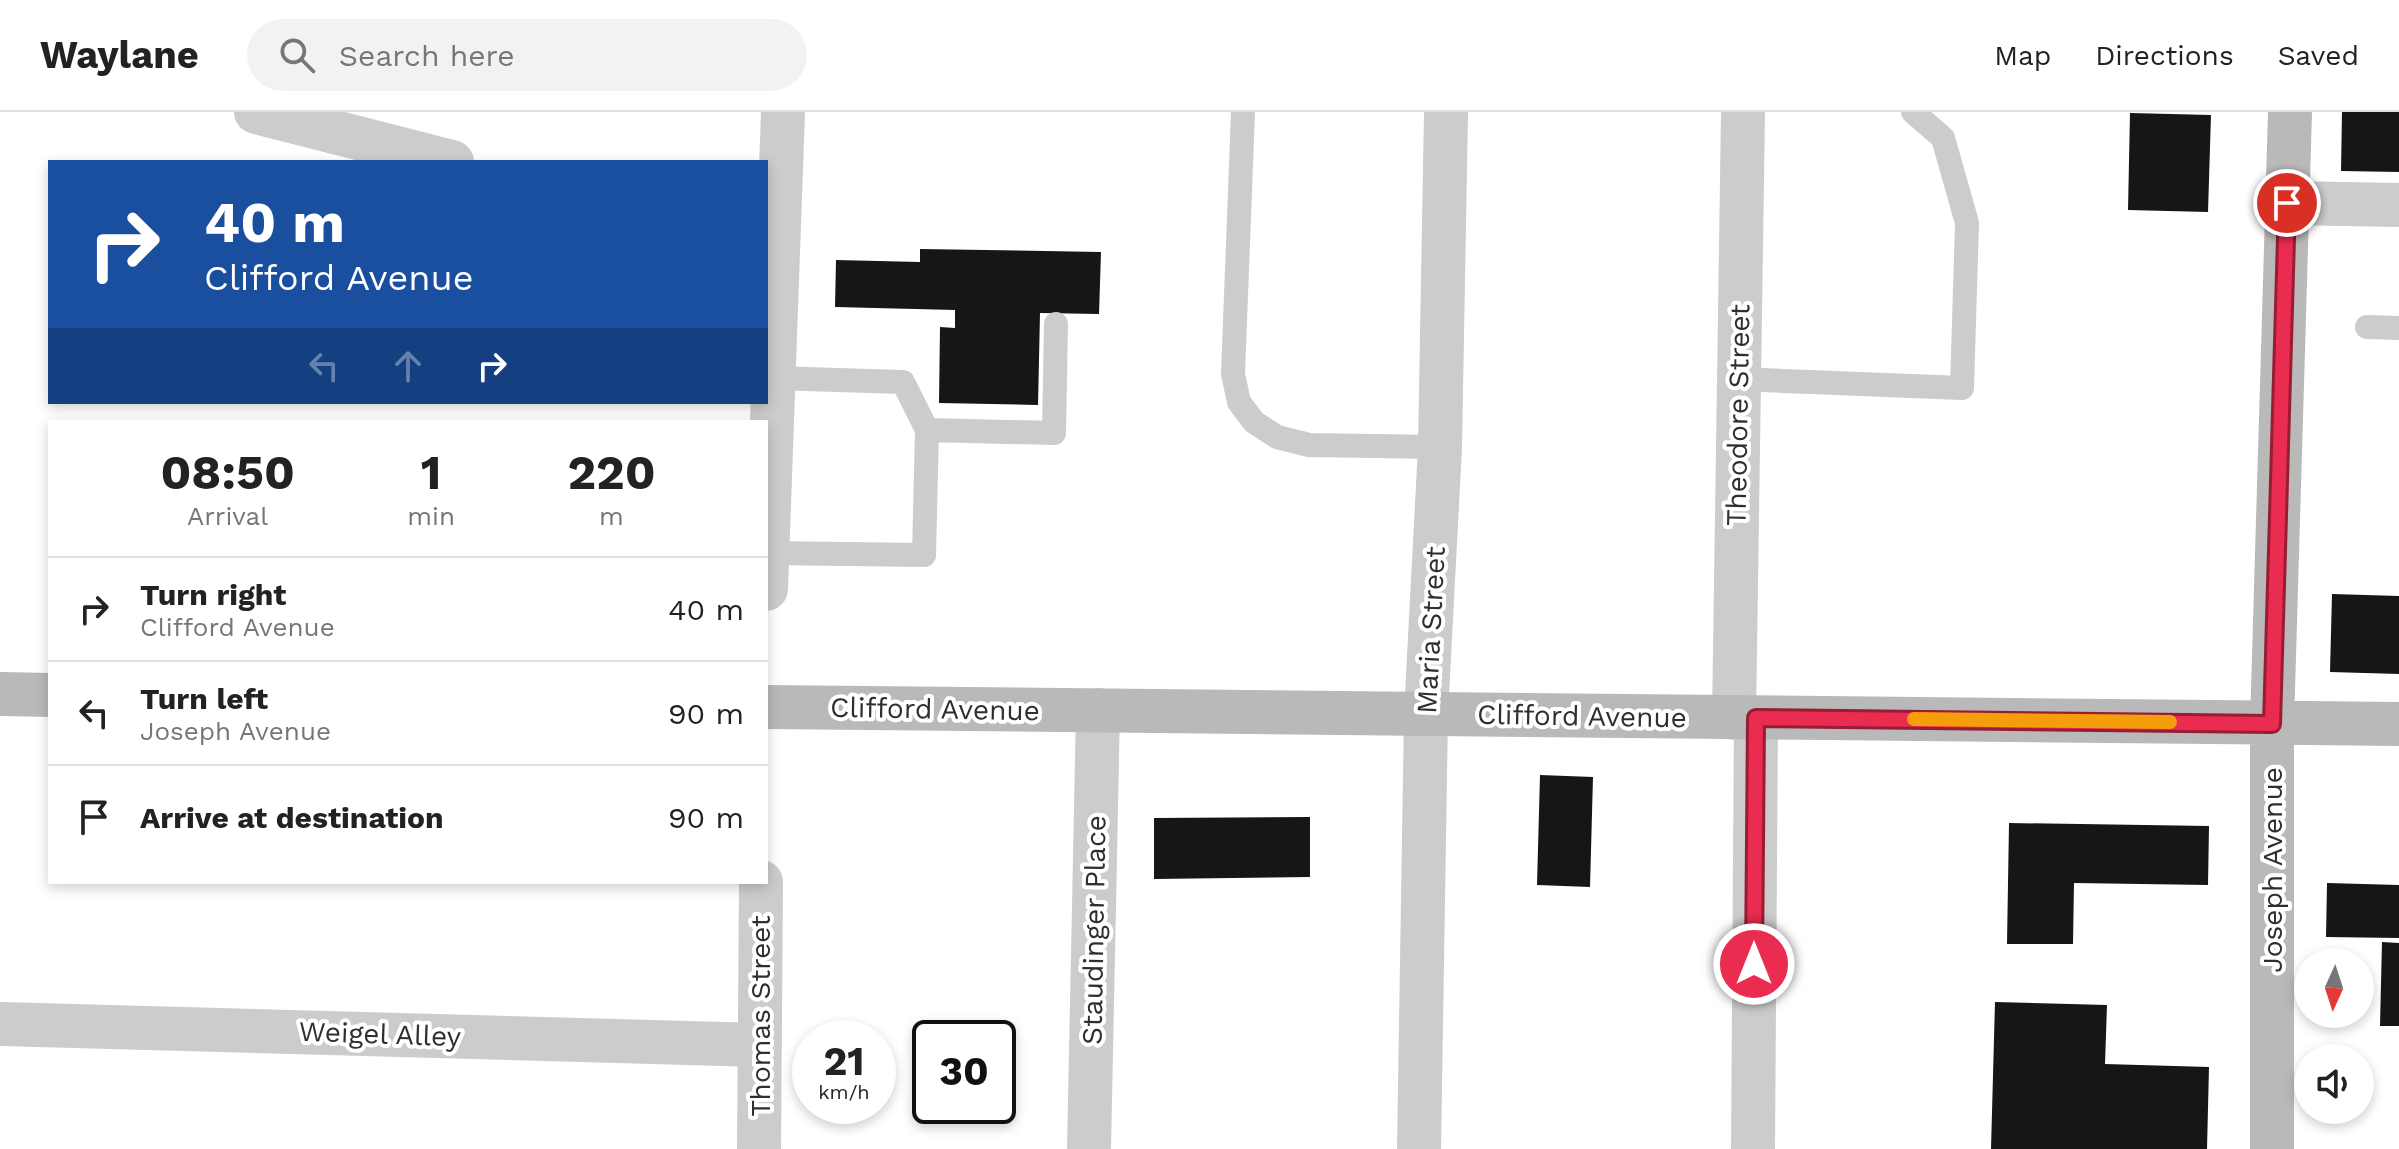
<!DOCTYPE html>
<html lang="en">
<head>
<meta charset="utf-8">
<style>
	:root { --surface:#fff; --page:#f2f2f2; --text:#222; --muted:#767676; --line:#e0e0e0 }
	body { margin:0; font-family:"Work Sans",sans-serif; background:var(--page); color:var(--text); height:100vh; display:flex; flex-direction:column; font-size:30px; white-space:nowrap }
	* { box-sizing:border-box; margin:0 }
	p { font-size:26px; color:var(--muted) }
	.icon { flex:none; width:44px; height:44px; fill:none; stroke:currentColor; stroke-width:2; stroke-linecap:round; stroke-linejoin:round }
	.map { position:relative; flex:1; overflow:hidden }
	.details { position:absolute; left:48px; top:308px; width:720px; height:464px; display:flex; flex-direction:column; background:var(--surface); border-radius:0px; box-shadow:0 4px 12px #0003 }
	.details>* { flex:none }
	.banner { position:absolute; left:48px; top:48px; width:720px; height:244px; border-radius:0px; box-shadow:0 4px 12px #0003; background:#1a4fa0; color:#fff; overflow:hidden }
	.needle { width:52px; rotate:183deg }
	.buttons { position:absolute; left:2294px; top:836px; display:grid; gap:16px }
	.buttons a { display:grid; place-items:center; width:80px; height:80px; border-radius:50%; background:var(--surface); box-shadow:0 4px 12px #0003; font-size:40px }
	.speed { position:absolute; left:792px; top:908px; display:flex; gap:16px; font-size:40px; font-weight:700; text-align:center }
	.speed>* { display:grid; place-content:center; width:104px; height:104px; border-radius:50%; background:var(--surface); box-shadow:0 4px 12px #0003; line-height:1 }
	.speed small { font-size:20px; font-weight:400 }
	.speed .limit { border:4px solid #111; border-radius:12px; background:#fff; color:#111 }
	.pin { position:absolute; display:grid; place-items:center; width:68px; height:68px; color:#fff; margin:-34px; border:4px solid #fff; border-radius:50%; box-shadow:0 2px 8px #0007 }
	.me { position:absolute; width:88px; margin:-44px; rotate:0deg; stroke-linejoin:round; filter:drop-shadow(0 0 6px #0008) }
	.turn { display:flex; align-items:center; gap:28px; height:168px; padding:0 24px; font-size:36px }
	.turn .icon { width:104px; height:104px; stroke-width:2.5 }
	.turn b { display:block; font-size:56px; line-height:68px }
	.lanes { display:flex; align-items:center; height:76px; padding:0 24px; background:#0003; justify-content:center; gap:40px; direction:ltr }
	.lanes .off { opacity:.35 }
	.eta { display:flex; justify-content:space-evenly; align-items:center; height:136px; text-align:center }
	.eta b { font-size:48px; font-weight:700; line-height:56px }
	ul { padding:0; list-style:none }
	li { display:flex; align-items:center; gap:24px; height:104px; padding:0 24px; border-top:2px solid var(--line) }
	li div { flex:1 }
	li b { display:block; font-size:30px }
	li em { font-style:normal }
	header { display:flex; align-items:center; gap:48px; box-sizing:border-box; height:112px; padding:0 40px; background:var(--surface); border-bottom:2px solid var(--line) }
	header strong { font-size:38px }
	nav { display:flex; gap:44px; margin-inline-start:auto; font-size:28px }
	.search { width:560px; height:72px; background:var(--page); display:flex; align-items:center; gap:20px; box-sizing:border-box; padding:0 28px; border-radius:44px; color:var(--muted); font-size:30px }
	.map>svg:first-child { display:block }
	.building { fill:#161616 }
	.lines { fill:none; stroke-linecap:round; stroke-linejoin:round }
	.service { stroke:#ccc; stroke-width:24 }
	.minor { stroke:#ccc; stroke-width:44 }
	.secondary { stroke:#b9b9b9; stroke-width:44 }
	.route-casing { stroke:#981d34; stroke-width:20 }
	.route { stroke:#ea2c50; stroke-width:14 }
	.slow { stroke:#f59e0b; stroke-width:14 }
	.labels { text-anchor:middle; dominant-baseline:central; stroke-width:8; stroke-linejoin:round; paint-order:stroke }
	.street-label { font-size:28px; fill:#2f2f2f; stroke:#fff }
</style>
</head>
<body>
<header>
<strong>Waylane</strong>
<div class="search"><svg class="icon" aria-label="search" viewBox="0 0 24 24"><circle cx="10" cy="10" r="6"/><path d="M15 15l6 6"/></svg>Search here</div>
<nav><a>Map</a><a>Directions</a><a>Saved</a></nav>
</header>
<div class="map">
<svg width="2399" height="1037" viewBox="0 0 2399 1037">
	<rect width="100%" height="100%" fill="#fff"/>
	<!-- building -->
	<path class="building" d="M2342 0H2399V60L2341 59Z
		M2130 1 2211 3 2208 100 2128 98Z
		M920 137 1101 140 1099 202 1040 201 1038 293 939 291 940 215 955 216V198L835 195 836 148 920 150Z
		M2332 482 2399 484V562L2330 560Z
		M1540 663 1593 665 1590 775 1537 773Z
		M1310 705V765L1154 767V706Z
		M2009 711 2209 714 2208 773 2074 771 2073 832H2007Z
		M2327 771 2399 773V826L2326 825Z
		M2382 830 2399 831V914H2380Z
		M1995 890 2107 893 2105 952 2209 955 2207 1037H1991Z"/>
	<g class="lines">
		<!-- service -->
		<path class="service" d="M1243 0 1233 262 1239 290 1254 310 1277 325 1309 333 1440 335
			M2367 215 2399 216
			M773 266 903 270 927 318
			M1737 267 1962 276 1967 111 1943 26 1913 0
			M767 441 924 443 927 318 1054 321 1056 212"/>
		<!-- minor -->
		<path class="minor" d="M256 0 452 50
			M2287 91 2399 93
			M766 477 783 0
			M1734 606 1743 0
			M0 912 760 933
			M759 1037 761 770
			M1089 1037 1098 598
			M1419 1037 1426 602 1440 335 1446 0
			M1753 1037 1756 606"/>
		<!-- secondary -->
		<path class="secondary" d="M0 582 50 583
			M766 595 2399 612
			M2272 1037V612L2290 0"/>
	</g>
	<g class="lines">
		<defs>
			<path id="route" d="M1754 852 1756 606 2272 612 2287 91"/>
		</defs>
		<!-- route casing -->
		<use href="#route" class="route-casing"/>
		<!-- route -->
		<use href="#route" class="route"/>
		<!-- slow -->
		<path class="slow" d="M1914 607 2170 610"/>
	</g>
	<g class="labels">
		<!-- street labels -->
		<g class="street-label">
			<text transform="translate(1738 303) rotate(-89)">Theodore Street</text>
			<text transform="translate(1431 518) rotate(-87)">Maria Street</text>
			<text transform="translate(935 597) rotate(1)">Clifford Avenue</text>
			<text transform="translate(1582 604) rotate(1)">Clifford Avenue</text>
			<text transform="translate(2272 758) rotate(-90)">Joseph Avenue</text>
			<text transform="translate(1094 818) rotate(-89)">Staudinger Place</text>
			<text transform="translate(760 904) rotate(-90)">Thomas Street</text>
			<text transform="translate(380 922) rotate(2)">Weigel Alley</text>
		</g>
	</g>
</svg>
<div class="buttons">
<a><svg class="needle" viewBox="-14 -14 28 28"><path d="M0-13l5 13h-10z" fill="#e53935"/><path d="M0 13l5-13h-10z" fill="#767676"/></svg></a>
<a><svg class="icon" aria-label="sound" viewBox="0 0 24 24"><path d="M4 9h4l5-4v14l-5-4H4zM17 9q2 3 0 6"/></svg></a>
</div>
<div class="speed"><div>21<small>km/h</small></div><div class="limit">30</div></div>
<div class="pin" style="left:2287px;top:91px;background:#d93025"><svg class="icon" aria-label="arrive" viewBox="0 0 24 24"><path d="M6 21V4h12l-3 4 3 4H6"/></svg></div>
<svg class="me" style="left:1754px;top:852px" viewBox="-20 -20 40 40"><circle r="17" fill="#ea2c50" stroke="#fff" stroke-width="3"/><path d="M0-11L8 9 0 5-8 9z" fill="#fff"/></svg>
<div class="banner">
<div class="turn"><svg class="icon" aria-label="right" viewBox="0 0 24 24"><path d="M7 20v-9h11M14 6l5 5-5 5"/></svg><div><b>40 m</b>Clifford Avenue</div></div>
<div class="lanes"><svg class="icon off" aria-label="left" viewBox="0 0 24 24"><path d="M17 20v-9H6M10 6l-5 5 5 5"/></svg><svg class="icon off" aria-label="ahead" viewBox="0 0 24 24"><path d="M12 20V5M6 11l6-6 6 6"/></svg><svg class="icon" aria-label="right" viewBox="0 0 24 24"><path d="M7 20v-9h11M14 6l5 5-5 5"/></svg></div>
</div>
<section class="details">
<div class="eta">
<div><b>08:50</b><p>Arrival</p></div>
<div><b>1</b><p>min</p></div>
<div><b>220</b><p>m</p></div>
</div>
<ul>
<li><svg class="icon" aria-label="right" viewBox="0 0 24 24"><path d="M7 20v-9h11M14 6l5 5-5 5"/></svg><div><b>Turn right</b><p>Clifford Avenue</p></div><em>40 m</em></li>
<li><svg class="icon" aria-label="left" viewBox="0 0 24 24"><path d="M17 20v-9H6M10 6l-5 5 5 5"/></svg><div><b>Turn left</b><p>Joseph Avenue</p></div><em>90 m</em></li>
<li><svg class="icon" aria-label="arrive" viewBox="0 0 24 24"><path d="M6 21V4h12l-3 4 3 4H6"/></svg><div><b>Arrive at destination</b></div><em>90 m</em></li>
</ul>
</section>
</div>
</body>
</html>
